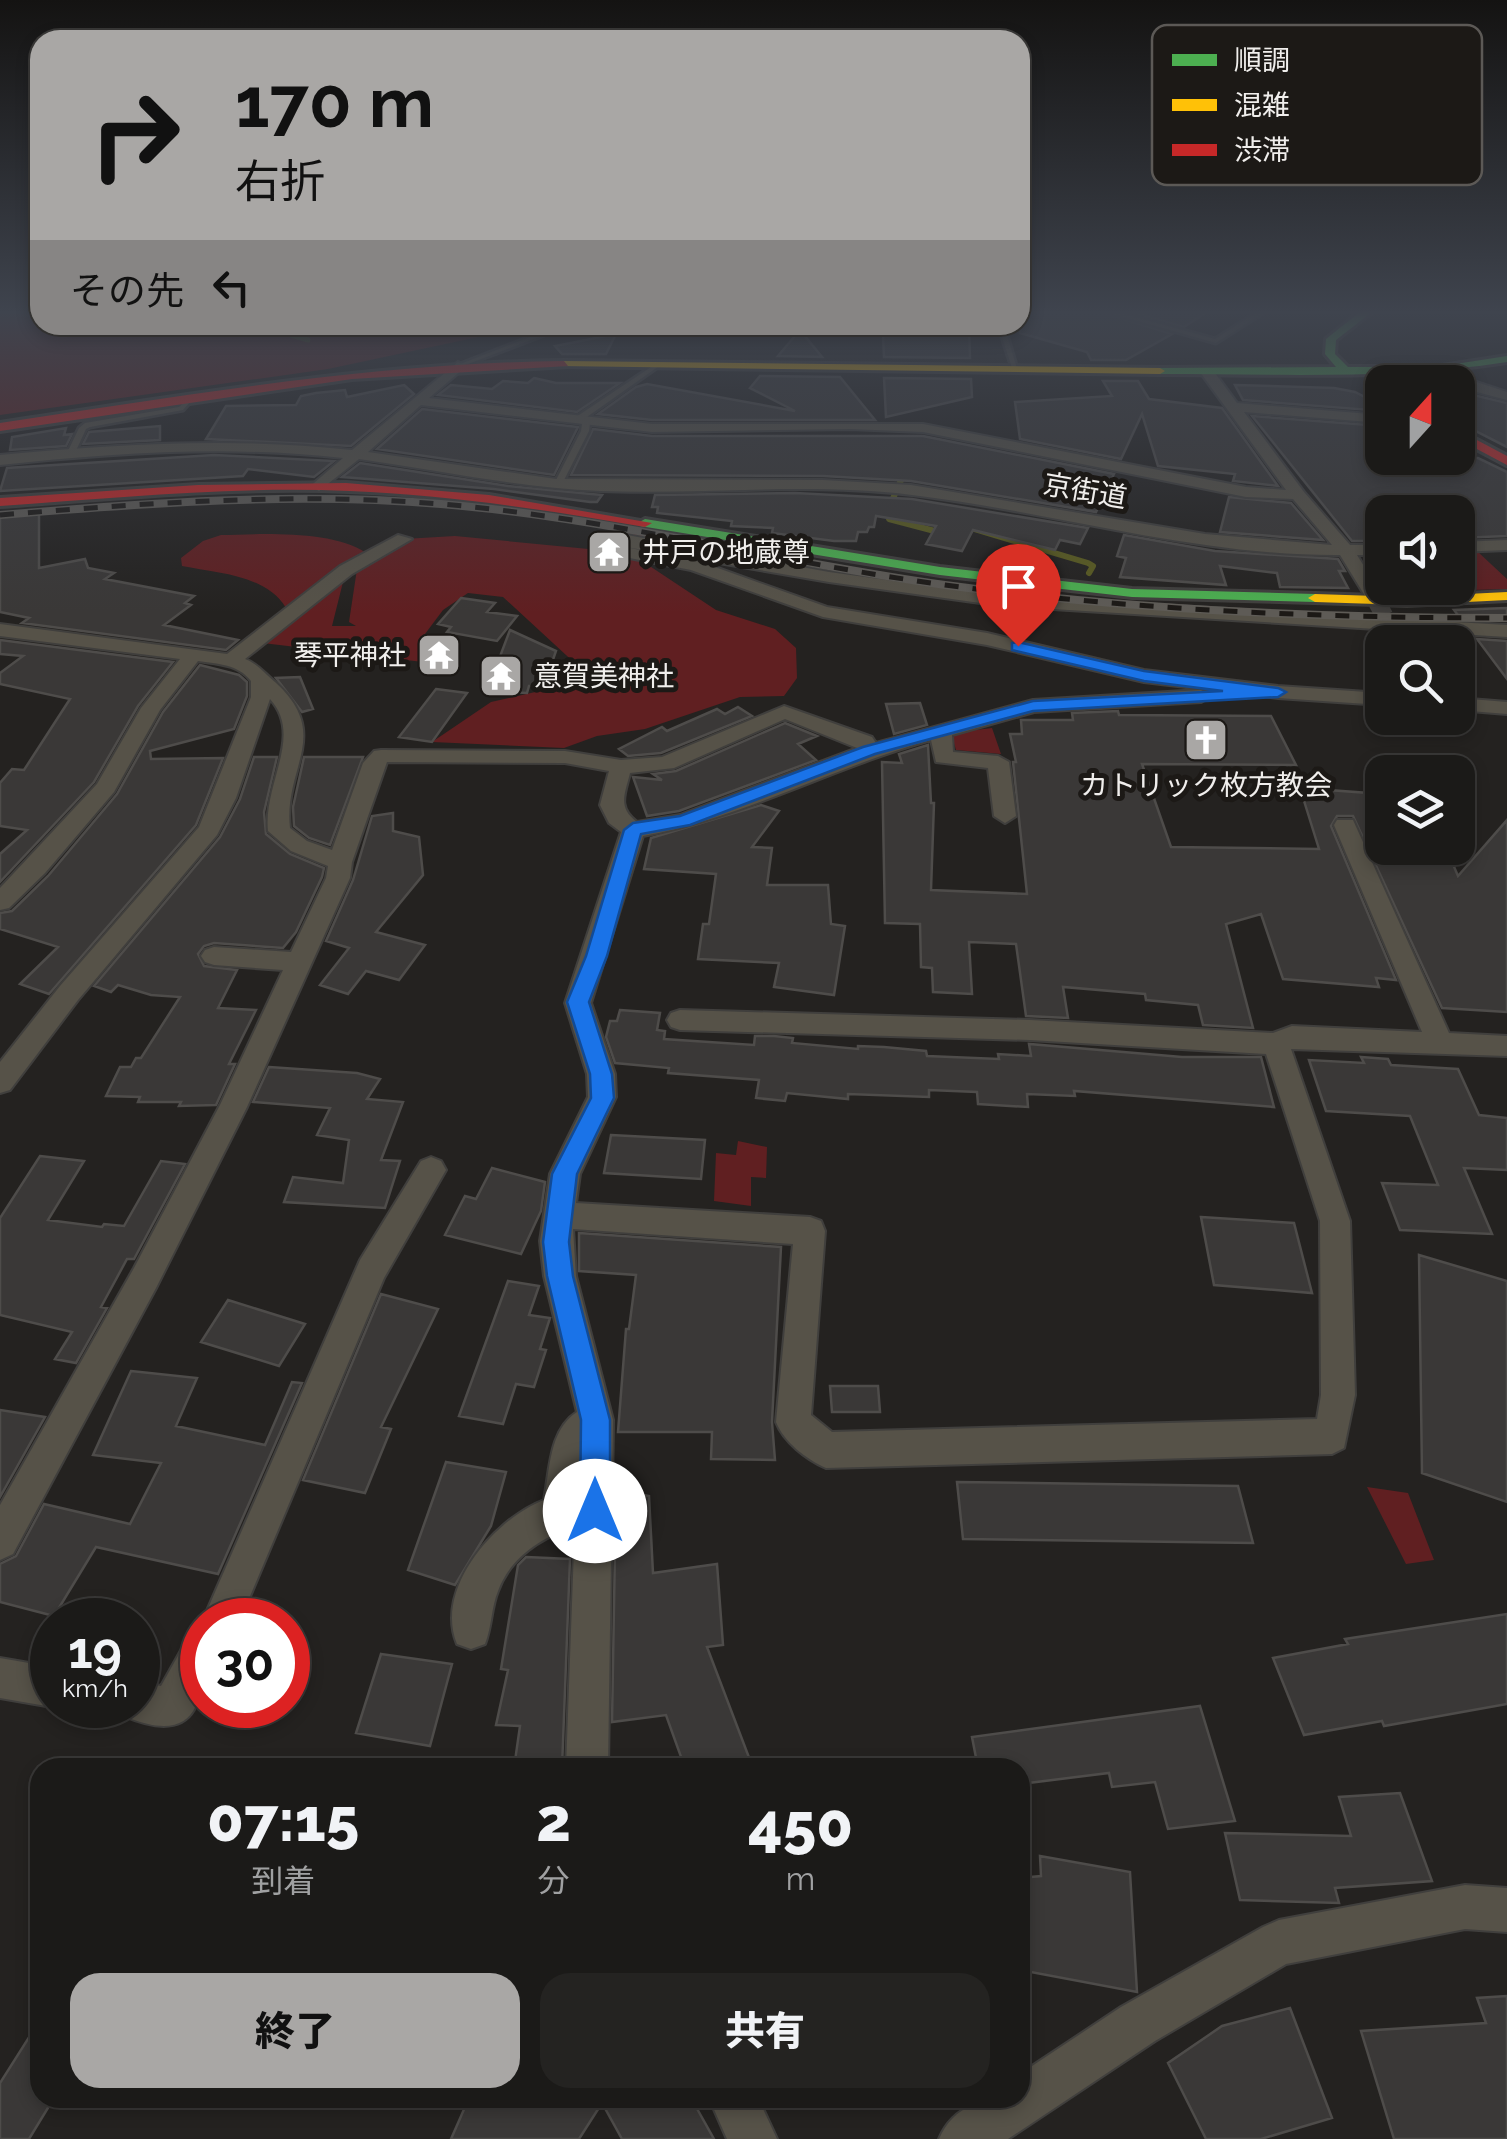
<!DOCTYPE html>
<html lang="ja">
<head>
<meta charset="utf-8">
<style>
	:root { --surface:#1b1a18; --page:#242321; --text:#f1f3f6; --muted:#a0a1a2; --line:#393837; --accent:#a9a7a5 }
	body { margin:0; font-family:Raleway,"Noto Sans JP",sans-serif; background:var(--page); color:var(--text); height:100vh; display:flex; flex-direction:column; font-size:38px; white-space:nowrap }
	* { box-sizing:border-box; margin:0 }
	p { font-size:32px; color:var(--muted) }
	.icon { flex:none; width:55px; height:55px; fill:none; stroke:currentColor; stroke-width:2; stroke-linecap:round; stroke-linejoin:round }
	.map { position:relative; flex:1; overflow:hidden }
	.drawer { position:absolute; left:30px; top:1758px; width:1000px; height:350px; display:flex; flex-direction:column; background:var(--surface); border-radius:30px; box-shadow:0 5px 15px #0003,0 0 0 2px var(--line) }
	.drawer>* { flex:none }
	.guide { position:absolute; left:30px; top:30px; width:1000px; height:305px; border-radius:30px; box-shadow:0 5px 15px #0003,0 0 0 2px var(--line); background:#a9a7a5; color:#111; overflow:hidden }
	.needle { width:65px; rotate:21deg }
	.tools { position:absolute; left:1365px; top:365px; display:grid; gap:20px }
	.tools a { display:grid; place-items:center; width:110px; height:110px; border-radius:20px; background:var(--surface); box-shadow:0 5px 15px #0003,0 0 0 2px var(--line); font-size:50px }
	.speed { position:absolute; left:30px; top:1598px; display:flex; gap:20px; font-size:50px; font-weight:700; text-align:center }
	.speed>* { display:grid; place-content:center; width:130px; height:130px; border-radius:50%; background:var(--surface); box-shadow:0 5px 15px #0003,0 0 0 2px var(--line); line-height:1 }
	.speed small { font-size:25px; font-weight:400 }
	.speed .limit { border:15px solid #d22; background:#fff; color:#111 }
	.pin { position:absolute; display:grid; place-items:center; width:85px; height:85px; color:#fff; margin:-102px -42px; border-radius:50% 50% 50% 0; rotate:-45deg; box-shadow:0 0 10px #0007 }
	.pin .icon { rotate:45deg }
	.me { position:absolute; width:110px; margin:-55px; rotate:0deg; stroke-linejoin:round; filter:drop-shadow(0 0 8px #0008) }
	.turn { display:flex; align-items:center; gap:35px; height:210px; padding:0 40px; font-size:45px }
	.turn .icon { width:130px; height:130px; stroke-width:2.5 }
	.turn b { display:block; font-size:70px; line-height:85px }
	.then { display:flex; align-items:center; height:95px; padding:0 40px; background:#0003; gap:20px; font-size:38px }
	.eta { display:flex; justify-content:space-evenly; align-items:center; height:170px; text-align:center }
	.eta b { font-size:60px; font-weight:800; line-height:70px }
	.cta { display:flex; gap:20px; margin-top:auto; padding:20px 40px }
	.cta a { flex:1; height:115px; border-radius:30px; background:var(--accent); color:#111; font-size:40px; font-weight:800; line-height:115px; text-align:center }
	.cta a+a { background:var(--page); color:var(--text) }
	.map>svg:first-child { display:block }
	.green { fill:#601f21 }
	.lines { fill:none; stroke-linecap:round; stroke-linejoin:round }
	.stream-far1 { stroke:#5b5c20; stroke-width:5 }
	.stream { stroke:#5b5c20; stroke-width:6 }
	.building { fill:#3a3837; stroke:#4e4c4a; stroke-width:2.5 }
	.street-tunnel { stroke:#43413f; stroke-width:18; stroke-dasharray:18 9; stroke-linecap:butt }
	.lane-casing { stroke:#403f3d; stroke-width:5 }
	.street-casing { stroke:#403f3d; stroke-width:4 }
	.fast-casing { stroke:#403f3d; stroke-width:6 }
	.slow-casing { stroke:#403f3d; stroke-width:6 }
	.jam-casing { stroke:#403f3d; stroke-width:6 }
	.lane { fill:#565248; fill-rule:evenodd }
	.street { fill:#565248; fill-rule:evenodd }
	.fast { fill:#4caf50; fill-rule:evenodd }
	.slow { fill:#ffc107; fill-rule:evenodd }
	.jam { fill:#c62828; fill-rule:evenodd }
	.rail-casing { stroke:#5e5b56; stroke-width:8 }
	.rail { stroke:#1c1916; stroke-width:5; stroke-dasharray:14; stroke-linecap:butt }
	.route { fill:#1a73e8; stroke:#114b97; stroke-width:2.5 }
	.labels { text-anchor:middle; dominant-baseline:central; stroke-width:10; stroke-linejoin:round; paint-order:stroke }
	.far-street-label { font-size:28px; fill:#f0eeec; stroke:#1c1916 }
	.far-poi-label { font-size:28px; fill:#f0eeec; stroke:#1c1916; text-anchor:start }
	.key { fill:#1c1916; stroke:#5c5956; stroke-width:2.5 }
	.key-label { font-size:28px; fill:#f0eeec }
</style>
</head>
<body>
<div class="map">
<svg width="1507" height="2139" viewBox="0 0 1507 2139">
	<rect width="100%" height="100%" fill="#242220"/>
	<!-- green -->
	<path class="green" d="M0 312H40V325H535L328 369 0 415Z
		M633 523 718 539 710 551 622 533Z
		M221 535C261 534 333 530 366 553L286 608C267 575 217 573 182 566L181 558 203 541Z
		M455 536 630 553 716 610 775 629 796 648 797 678 784 696 740 697 645 729 597 736 564 748 432 742 491 702 592 679 503 597 468 593 443 610 425 634 438 644 423 662 253 642 346 570 332 626H356L349 622 357 569 404 539Z
		M1477 551 1507 579V589L1395 592 1385 588H1458V552Z
		M992 728 1001 754 956 750 951 733Z
		M738 1141 767 1147 766 1178 751 1177V1206L714 1201 716 1153 736 1155Z
		M1367 1487 1408 1493 1434 1560 1406 1564Z"/>
	<g class="lines">
		<!-- stream-far1 -->
		<path class="stream-far1" d="M258 325 308 340"/>
		<!-- stream -->
		<path class="stream" d="M906 469 887 512 889 519 946 534
			M974 529 1088 563 1093 566 1089 573"/>
	</g>
	<!-- building -->
	<path class="building" d="M1020 312H1102L1172 334 1126 360H1091L1087 352 1020 333Z
		M1132 312H1207L1184 327Z
		M913 325H969L970 358 884 357 883 335 923 336Z
		M800 330 822 357 778 356Z
		M616 334 606 354H562L555 346Z
		M760 376 840 377 875 420H652L598 414 636 387 647 384 795 411 750 388Z
		M534 378 556 383H620L577 412 438 395 451 385 492 389 503 381 528 383Z
		M884 378 971 379 972 397 886 417Z
		M1103 381H1138L1149 399 1222 408 1278 486 1233 481 1235 474 1158 466 1142 414 1121 459 1020 439 1015 402 1112 396Z
		M404 385 414 394 351 446 206 439 226 406 296 405 301 396 316 393 345 390 347 397Z
		M1235 385 1334 388 1355 392 1382 406V411L1243 400Z
		M1465 393 1507 403V447L1458 422V397Z
		M422 409 578 427 554 475 377 449Z
		M1252 416 1382 426V458H1478L1507 472V536L1458 538V512H1382V541H1352Z
		M160 426V440L83 444 89 432Z
		M66 428 64 435 72 434 66 446 10 450 12 437Z
		M593 429 652 436H923L1114 474 1096 512 911 481 823 476 571 475Z
		M214 455 334 461 314 477 248 469 243 476 0 491 7 468Z
		M360 463 508 486 602 495 597 502H590L494 489 342 477Z
		M795 493 912 499 1088 528 1080 544 1060 540 1055 550 973 530 962 551 926 544 936 526 876 516 874 527H869L867 532H858L856 541H834L772 533 773 528 731 526 732 521 657 513 658 507H652L655 495Z
		M1229 497 1291 503 1323 540 1220 532Z
		M39 510V568L85 559 88 568 114 573 105 579 194 596 185 603 191 605 164 625 238 640 226 650 22 623 29 618 0 612V513Z
		M1124 535 1215 551 1338 559 1345 571H1339L1348 588 1280 587 1277 573 1220 566 1226 585 1120 577 1126 558 1117 556Z
		M461 598 495 603 487 612 517 616 497 641 447 632 451 627 438 624Z
		M1507 608V621L1461 619 1454 610Z
		M510 630 556 651 544 686H529L527 693 487 691Z
		M1477 639 1507 641V679Z
		M0 640 173 662 138 706 94 782 0 882V854L27 830 0 826V783L12 769 24 770 70 699 0 684V673L23 656 0 654Z
		M200 665 239 675 247 682V696L234 729 150 751 151 759 223 758 196 825 49 994 20 984 58 947 0 929V913L12 911 48 876 117 794 163 712Z
		M300 677 313 709 302 712 276 678Z
		M436 689 467 693 432 742 399 737Z
		M920 703 927 725 894 734 886 704Z
		M738 707 752 716 661 753 628 756 619 749 662 727 667 731 717 709 725 714Z
		M1118 711 1119 715 1271 716 1296 765 1142 764 1171 847 1319 849 1300 788 1382 794V848H1446L1458 876 1507 820V1012L1442 1008 1353 816H1337L1331 826 1396 980 1376 978 1379 987 1283 979 1261 914 1226 924 1253 1028 1203 1025 1198 1005 1146 1000 1145 994 1063 987 1068 1018 1026 1016 1016 944 969 942 972 994 933 992 932 968 921 967 920 924 885 923 882 762 902 763 899 754 928 745 931 803H934L931 890 1027 894 1013 762H1016L1010 734H1022L1021 720H1073L1072 713Z
		M785 723 817 736 798 744 816 760 679 811 647 816 633 777 662 780 653 774 676 771Z
		M254 757H277L264 812 266 834 290 854 324 868 322 877 296 932 283 948 214 943 204 946 198 954 204 966 237 970 218 1008 256 1010 229 1064H235L216 1105 179 1106 181 1102H138L140 1097 106 1096 120 1067H131L136 1058H141L180 997 151 995 118 985 111 992 94 986 220 837 240 799Z
		M304 757H363L330 845 309 838 294 826 293 807Z
		M761 805 779 811 752 847 772 848 767 885H828L831 924 845 926 834 995 774 987 779 963 698 959 703 924H709L716 874 644 869 651 838Z
		M393 813V831L419 837 423 875 376 932 425 945 399 980 366 971 348 994 320 985 349 948 326 941 353 880 372 816Z
		M620 1010 660 1013 657 1030 665 1031 664 1039 754 1045 755 1036H774L793 1038 792 1043 858 1049V1046L884 1047 926 1051 927 1056 999 1059 998 1054 1031 1056 1029 1044 1182 1057H1261L1274 1107 1074 1091 1075 1096 1027 1094 1028 1107 978 1104 977 1092 929 1090V1097L848 1094V1099L787 1093 785 1101 756 1098 759 1080 668 1073 669 1068 615 1063 606 1037 610 1021H617Z
		M1361 1057 1388 1059 1391 1065 1458 1069 1479 1115 1507 1118V1170L1464 1168 1492 1234 1400 1230 1382 1183 1438 1185 1410 1116 1326 1111 1309 1060 1364 1063Z
		M269 1067 357 1073 380 1079 367 1099 403 1102 381 1160 400 1161 385 1208 284 1202 293 1177 343 1183 349 1140 317 1135 330 1108 253 1102Z
		M611 1135 705 1140 701 1179 604 1173Z
		M40 1156 84 1161 48 1220 102 1227 104 1224 124 1226 161 1161 185 1164 134 1259H127L101 1307 107 1308 76 1363 55 1359 72 1332 0 1315V1218Z
		M492 1168 545 1182 541 1211 521 1254 445 1235 465 1196 476 1199Z
		M1201 1217 1294 1223 1312 1293 1214 1285Z
		M579 1233 781 1247 772 1422 775 1460 711 1459 712 1432H618L626 1329H629L636 1275 579 1271Z
		M1419 1255 1507 1281V1502L1422 1473Z
		M508 1281 539 1286 529 1315 550 1318 540 1349 546 1350 534 1387 516 1384 503 1424 459 1416Z
		M381 1294 438 1309 381 1427 391 1429 365 1493 303 1480Z
		M228 1300 305 1324 279 1366 201 1342Z
		M131 1371 197 1378 176 1426 265 1445 292 1382 302 1383 218 1574 96 1547 54 1616 0 1602V1564L16 1556 44 1504 130 1524 161 1463 93 1455Z
		M830 1386H878L880 1412H832Z
		M0 1410 45 1417 0 1497Z
		M446 1462 506 1472 491 1526 455 1585 408 1570Z
		M957 1482 1238 1486 1253 1543 963 1539Z
		M616 1490 649 1496 653 1573 717 1564 723 1645 707 1647 753 1768H685L666 1715 612 1722Z
		M526 1557 570 1559 562 1768H514L520 1726 496 1725 508 1670 501 1669 518 1565Z
		M1507 1614V1704L1384 1726 1382 1721 1304 1735 1273 1658 1348 1644 1345 1639Z
		M381 1654 452 1664 430 1746 356 1733Z
		M1200 1706 1235 1821 1168 1829 1155 1782 1112 1787 1109 1773 1020 1784V1768H978L972 1737Z
		M1400 1793 1432 1881 1335 1888 1339 1903 1240 1900 1225 1833 1351 1836 1339 1797Z
		M1040 1856 1130 1872 1137 1992 1020 1970V1878L1041 1876Z
		M1507 1996V2139H1394L1361 2031 1486 2023 1477 1998Z
		M1290 2008 1332 2118 1261 2139H1206L1168 2063 1222 2026Z
		M40 2020V2098H54L29 2139H0V2083Z
		M469 2098H691L714 2139H622L602 2103 579 2139H451Z"/>
	<g class="lines">
		<!-- street-tunnel -->
		<path class="street-tunnel" d="M1376 600 1390 627"/>
		<defs>
			<path id="lane" d="M1106 312H1117L1215 339 1257 312H1265L1216 343Z
				M570 325H580L547 334 460 367 455 366 543 332Z
				M998 325H1004L1018 372 1013 371Z
				M657 363 662 364 584 419 590 423 589 431 562 484 555 486 554 484 581 431 582 424 576 421V417Z
				M188 399 191 401 183 410 90 427 86 429 74 455 67 453 79 428 85 423 179 407Z"/>
			<path id="street" d="M458 362 465 366 463 369 429 398 652 424H923L1246 487 1286 490 1200 372 1212 369 1237 403 1382 415V423L1244 412 1304 492 1350 545H1382V555H1357L1385 600 1376 605 1370 604 1340 555C1195 556 1055 512 912 495 808 482 704 495 600 491 518 488 439 470 359 459L319 491 311 486 314 483 343 458C229 445 113 453 0 465V455C117 444 235 437 352 450ZM421 405 652 432 850 429 923 432 1246 497 1293 499 1332 545 1205 534 911 485 823 480 556 479 368 452Z
				M1431 367 1507 392V400L1458 387V382H1447L1431 373Z
				M616 533 829 572 1002 596 1507 625V637L1002 606 829 582 620 546 701 562 827 607 987 633 1144 670 1278 686 1382 693V705L1278 698 1144 682 987 645 823 617 691 570 604 553 602 549 610 534Z
				M398 535 412 539 352 574 245 659C258 664 264 673 275 682 333 735 283 767 290 828L307 841 332 850 363 763 374 751 381 750 565 751 621 760 662 757 784 706 872 737 876 743 1033 700 1201 690 1211 696 1201 702 1034 712 952 735 953 752 998 756 1009 762 1016 816 1005 823 994 816 988 768 936 762 931 740C834 767 742 818 643 836L591 1003 615 1074 616 1097 580 1174 576 1203 810 1217 821 1221 825 1231 811 1415 832 1432 1317 1419 1321 1395 1320 1221 1266 1054 1030 1040 680 1030 671 1027 667 1020 671 1013 680 1010 1030 1020 1273 1033 1292 1026 1422 1032 1334 825 1337 820H1353L1449 1033 1507 1036V1056L1291 1049 1350 1221 1355 1395 1344 1448 1332 1454 826 1468C806 1459 784 1442 776 1422L793 1244 573 1229 576 1276 613 1420 608 1768H566L575 1521 573 1526C541 1539 511 1556 498 1591 491 1608 492 1626 485 1644L471 1649 457 1644C434 1588 495 1519 544 1500 550 1469 549 1430 577 1412L544 1276 540 1241 550 1174 588 1097 587 1074 565 1003 621 832 609 823 600 805 609 771 565 763 387 762 352 862 350 878 247 1107 156 1288 13 1554 0 1560V1505L134 1268 220 1105 283 970 214 965 205 962 201 956 205 950 214 947 291 952 326 878 328 866 291 851 268 831C263 783 304 736 270 699L236 798 217 835 78 1000 10 1090 0 1093V1062L60 986 199 827 251 697V681C238 664 218 664 198 661L160 710 114 792 45 873 9 908 0 910V888L97 784 141 708 180 659 0 636V624L227 654 340 566ZM785 719 857 748 680 815 637 822C617 807 625 794 630 773L674 768Z
				M1507 540V550L1458 552V542Z
				M1458 698 1507 702V714L1458 710Z
				M431 1157 441 1161 446 1170 384 1278 240 1620 202 1622 360 1260 421 1161Z
				M202 1632C206 1695 202 1749 124 1716L119 1705H138V1682L161 1686 188 1638Z
				M0 1658 52 1667V1705H57L52 1707 0 1698Z
				M1465 1885 1507 1888V1932L1465 1929 1286 1964 1155 2041 1008 2139H939C954 2104 985 2098 1020 2098V2074L1121 2007 1263 1927 1279 1920Z
				M709 2098H758L777 2139H727Z"/>
			<path id="fast" d="M1360 312H1372L1336 340 1335 354 1348 367H1436L1507 356V362C1391 380 1278 374 1160 374L1155 371 1160 368 1336 367 1325 354 1326 339Z
				M645 519 940 567 1132 589 1315 594 1322 598 1315 602 1132 597 940 575 640 526 638 523Z"/>
			<path id="slow" d="M564 361 1160 368 1165 371 1160 374 560 366Z
				M1507 592V600L1407 605 1315 602 1308 598 1315 594 1407 597Z"/>
			<path id="jam" d="M564 361 568 366 352 379 0 431V423C188 395 374 363 564 361Z
				M1458 430 1507 456V465L1458 439Z
				M346 483 489 495 652 523 645 527C547 510 449 495 350 491 233 486 116 498 0 506V498L198 485Z"/>
		</defs>
		<!-- lane casing -->
		<use href="#lane" class="lane-casing"/>
		<!-- street casing -->
		<use href="#street" class="street-casing"/>
		<!-- fast casing -->
		<use href="#fast" class="fast-casing"/>
		<!-- slow casing -->
		<use href="#slow" class="slow-casing"/>
		<!-- jam casing -->
		<use href="#jam" class="jam-casing"/>
		<!-- lane -->
		<use href="#lane" class="lane"/>
		<!-- street -->
		<use href="#street" class="street"/>
		<!-- fast -->
		<use href="#fast" class="fast"/>
		<!-- slow -->
		<use href="#slow" class="slow"/>
		<!-- jam -->
		<use href="#jam" class="jam"/>
		<defs>
			<path id="rail" d="M0 515C147 503 294 492 441 504 611 518 776 562 945 585 1131 610 1319 618 1507 618"/>
		</defs>
		<!-- rail casing -->
		<use href="#rail" class="rail-casing"/>
		<!-- rail -->
		<use href="#rail" class="rail"/>
	</g>
	<!-- sky -->
	<linearGradient id="sky" x2="0" y2="1"><stop stop-color="#141312"/><stop offset="0.51" stop-color="#3f444e"/><stop offset="1" stop-color="#3f444e" stop-opacity="0"/></linearGradient>
	<rect width="1507" height="612" fill="url(#sky)"/>
	<!-- route -->
	<path class="route" d="M1018 642 1144 671 1278 688 1286 692 1278 697 1033 711 875 754 690 825 641 834 607 956 589 1002 612 1074 614 1098 577 1174 569 1242 573 1276 610 1420V1511L606 1522 595 1526 585 1522 580 1511 581 1420 547 1276 543 1242 552 1174 591 1098 590 1074 567 1002 586 956 624 830 633 823 680 816 863 747 1033 701 1223 691 1144 681 1012 650V643Z"/>
	<!-- icons -->
	<defs>
		<symbol id="temple-square" viewBox="-11 -11 22 22"><rect x="-9" y="-9" width="18" height="18" rx="4" fill="#a9a7a5" stroke="#1c1916"/><path d="M0-6L5-2H3V0L6.5 2.5H4V6H1.5V3h-3V6H-4V2.5H-6.5L-3 0V-2H-5Z" fill="#fff"/></symbol>
		<symbol id="church-square" viewBox="-11 -11 22 22"><rect x="-9" y="-9" width="18" height="18" rx="4" fill="#a9a7a5" stroke="#1c1916"/><path d="M-1.2-6h2.4v3.5h3.3v2.4h-3.3V6h-2.4V-.1h-3.3v-2.4h3.3Z" fill="#fff"/></symbol>
	</defs>
	<g fill-rule="evenodd">
		<use href="#temple-square" x="584" y="527" width="50" height="50"/>
		<use href="#temple-square" x="414" y="630" width="50" height="50"/>
		<use href="#temple-square" x="476" y="651" width="50" height="50"/>
		<use href="#church-square" x="1181" y="715" width="50" height="50"/>
	</g>
	<g class="labels">
		<!-- far-street labels -->
		<g class="far-street-label">
			<text transform="translate(1085 491) rotate(10)">京街道</text>
		</g>
		<!-- far-poi labels -->
		<g class="far-poi-label">
			<text x="642" y="552">井戸の地蔵尊</text>
			<text x="406" y="655" text-anchor="end">琴平神社</text>
			<text x="534" y="676">意賀美神社</text>
			<text x="1206" y="785" text-anchor="middle">カトリック枚方教会</text>
		</g>
	</g>
	<!-- legend -->
	<rect x="1152" y="25" width="330" height="160" rx="15" class="key"/>
	<rect x="1172" y="54" width="45" height="12" fill="#4caf50"/>
	<rect x="1172" y="99" width="45" height="12" fill="#ffc107"/>
	<rect x="1172" y="144" width="45" height="12" fill="#c62828"/>
	<g class="key-label">
		<text x="1234" y="70">順調</text>
		<text x="1234" y="115">混雑</text>
		<text x="1234" y="160">渋滞</text>
	</g>
</svg>
<div class="tools">
<a><svg class="needle" viewBox="-14 -14 28 28"><path d="M0-13l5 13h-10z" fill="#e53935"/><path d="M0 13l5-13h-10z" fill="#a0a1a2"/></svg></a>
<a><svg class="icon" aria-label="sound" viewBox="0 0 24 24"><path d="M4 9h4l5-4v14l-5-4H4zM17 9q2 3 0 6"/></svg></a>
<a><svg class="icon" aria-label="search" viewBox="0 0 24 24"><circle cx="10" cy="10" r="6"/><path d="M15 15l6 6"/></svg></a>
<a><svg class="icon" aria-label="layers" viewBox="0 0 24 24"><path d="M12 4l9 5-9 5-9-5zM3 14l9 5 9-5"/></svg></a>
</div>
<div class="speed"><div>19<small>km/h</small></div><div class="limit">30</div></div>
<div class="pin" style="left:1018px;top:646px;background:#d93025"><svg class="icon" aria-label="arrive" viewBox="0 0 24 24"><path d="M6 21V4h12l-3 4 3 4H6"/></svg></div>
<svg class="me" style="left:595px;top:1511px" viewBox="-20 -20 40 40"><circle r="19" fill="#fff"/><path d="M0-13L10 11 0 6-10 11z" fill="#1a73e8"/></svg>
<div class="guide">
<div class="turn"><svg class="icon" aria-label="right" viewBox="0 0 24 24"><path d="M7 20v-9h11M14 6l5 5-5 5"/></svg><div><b>170 m</b>右折</div></div>
<div class="then">その先<svg class="icon" aria-label="left" viewBox="0 0 24 24"><path d="M17 20v-9H6M10 6l-5 5 5 5"/></svg></div>
</div>
<section class="drawer">
<div class="eta">
<div><b>07:15</b><p>到着</p></div>
<div><b>2</b><p>分</p></div>
<div><b>450</b><p>m</p></div>
</div>
<div class="cta"><a>終了</a><a>共有</a></div>
</section>
</div>
</body>
</html>
